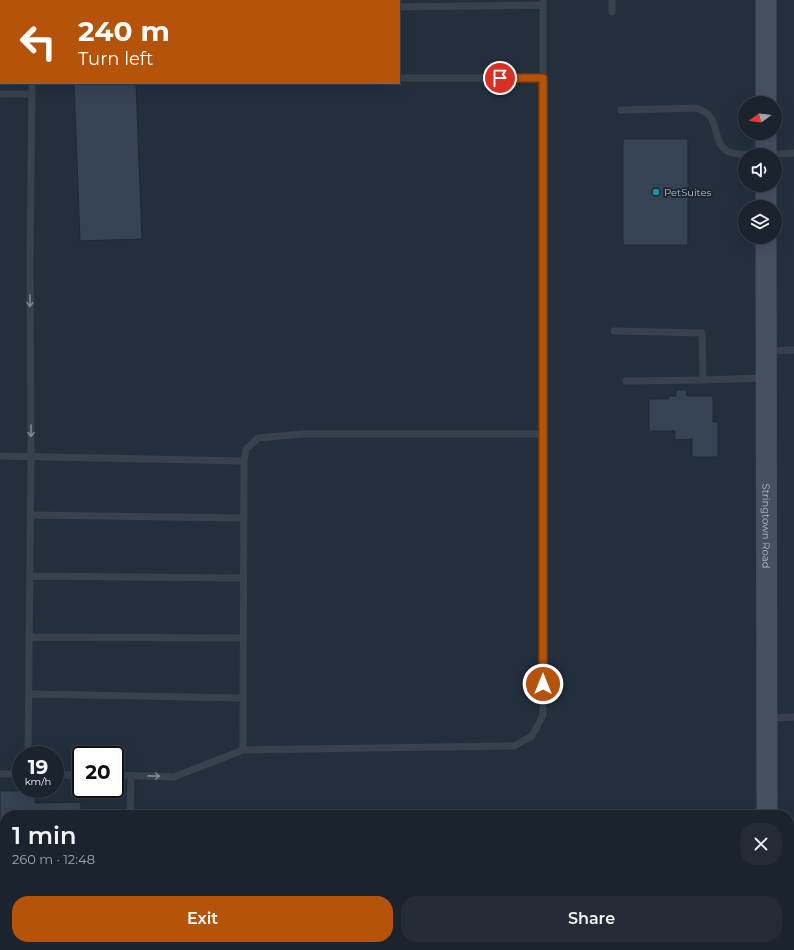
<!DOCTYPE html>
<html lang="en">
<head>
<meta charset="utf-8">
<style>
	:root { --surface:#1b232e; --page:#242b36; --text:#f1f3f6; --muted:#a0a4aa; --line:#39404a; --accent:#b45309 }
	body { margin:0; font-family:Montserrat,sans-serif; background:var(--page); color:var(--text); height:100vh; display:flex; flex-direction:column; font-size:15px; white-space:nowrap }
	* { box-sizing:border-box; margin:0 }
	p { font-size:13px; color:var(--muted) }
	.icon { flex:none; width:22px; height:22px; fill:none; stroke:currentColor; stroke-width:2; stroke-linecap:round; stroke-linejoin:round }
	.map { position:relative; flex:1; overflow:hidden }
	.side { position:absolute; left:0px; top:810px; width:794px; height:140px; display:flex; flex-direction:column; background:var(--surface); border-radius:16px 16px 0 0; box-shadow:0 4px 16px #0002,0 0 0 1px var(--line) }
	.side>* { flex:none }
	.hud { position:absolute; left:0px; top:0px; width:400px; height:84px; box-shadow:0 4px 16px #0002,0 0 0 1px var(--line); background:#b45309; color:#fff; overflow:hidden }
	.needle { width:26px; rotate:255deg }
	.buttons { position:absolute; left:738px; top:96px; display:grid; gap:8px }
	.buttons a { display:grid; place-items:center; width:44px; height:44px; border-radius:50%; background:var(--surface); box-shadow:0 4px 16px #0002,0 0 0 1px var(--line); font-size:20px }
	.speed { position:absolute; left:12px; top:746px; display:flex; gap:8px; font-size:20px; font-weight:700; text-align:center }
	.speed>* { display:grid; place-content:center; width:52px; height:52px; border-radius:50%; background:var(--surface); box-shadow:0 4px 16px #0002,0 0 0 1px var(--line); line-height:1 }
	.speed small { font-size:10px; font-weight:400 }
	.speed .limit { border:2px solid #111; border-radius:6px; background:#fff; color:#111 }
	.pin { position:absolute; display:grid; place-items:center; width:34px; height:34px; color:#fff; margin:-17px; border:2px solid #fff; border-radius:50%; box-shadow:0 1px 4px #0007 }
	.me { position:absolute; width:44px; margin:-22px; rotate:0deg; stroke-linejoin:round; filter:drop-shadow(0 0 3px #0008) }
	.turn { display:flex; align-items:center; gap:14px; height:84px; padding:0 12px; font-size:18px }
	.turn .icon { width:52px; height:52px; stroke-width:2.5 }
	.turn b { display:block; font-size:28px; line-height:34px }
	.round { display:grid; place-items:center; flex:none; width:42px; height:42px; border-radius:16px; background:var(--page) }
	.overview { display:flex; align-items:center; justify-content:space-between; height:68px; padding:0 12px }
	h1 { font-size:24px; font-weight:600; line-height:30px }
	.cta { display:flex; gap:8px; margin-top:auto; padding:8px 12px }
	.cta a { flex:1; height:46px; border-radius:16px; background:var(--accent); color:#fff; font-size:16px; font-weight:600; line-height:46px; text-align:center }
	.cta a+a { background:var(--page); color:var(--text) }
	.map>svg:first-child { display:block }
	.medical { fill:#32303f }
	.building { fill:#364354; stroke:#1f2835 }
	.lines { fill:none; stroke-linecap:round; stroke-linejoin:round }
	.path { stroke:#3f5557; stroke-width:2.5; stroke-dasharray:3 3; stroke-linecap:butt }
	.lane { stroke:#38414e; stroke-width:7 }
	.secondary { stroke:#465061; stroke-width:21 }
	.oneway { stroke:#7c8592 }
	.route-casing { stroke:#753606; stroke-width:10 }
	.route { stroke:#b45309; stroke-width:7 }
	.culture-dot { fill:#0f9aa8; stroke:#1d2633; stroke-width:1.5 }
	.labels { text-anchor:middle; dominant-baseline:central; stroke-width:4; stroke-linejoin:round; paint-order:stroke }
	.poi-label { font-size:10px; fill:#b4bcc9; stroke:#1d2633; text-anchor:start }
	.street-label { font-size:10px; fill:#b4bcc9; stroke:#1d2633 }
</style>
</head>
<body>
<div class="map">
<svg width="794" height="950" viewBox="0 0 794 950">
	<rect width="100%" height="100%" fill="#242f3e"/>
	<!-- medical -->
	<path class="medical" d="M794 857V950H791L790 870Z"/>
	<!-- building -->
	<path class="building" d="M0 0H245V1H1L0 14Z
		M74 83H136L142 239 80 241Z
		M623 139H688V245H623Z
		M676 390H687V396H713V422H718V457H692V439L675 440V431H649V399H669V396H676Z
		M0 791H35V803L81 802V815H5V880H2L3 890H0Z"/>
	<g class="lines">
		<!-- path -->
		<path class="path" d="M791 950 790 870 794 857"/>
		<!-- lane -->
		<path class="lane" d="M263 0V1
			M399 7 543 5
			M612 12V0
			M0 31H1
			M399 78H543
			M0 94H32
			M621 110 696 108C702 110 707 112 711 118 718 128 715 146 729 152 743 157 778 154 794 153
			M614 331 702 333 703 380
			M768 351 794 350
			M626 381 703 380 764 378
			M0 456 244 461 243 750
			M244 461 246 449 258 438 303 434H543
			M30 515 243 518
			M30 576 243 578
			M29 637 243 638
			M29 694 243 698
			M769 718 794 717
			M28 755 31 456 30 262 32 83
			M0 774H21
			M55 775H81
			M115 775 174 777 243 750 514 746 532 736 543 715V0
			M130 815 131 776
			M0 931H5
			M183 950 191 947 320 950"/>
		<!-- secondary -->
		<g class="secondary">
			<path d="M766 0V103"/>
			<path d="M766 133V155"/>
			<path d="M766 185V207"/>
			<path id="s1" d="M766 237 767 815"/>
			<path d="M769 945V950"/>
		</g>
	</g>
	<!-- one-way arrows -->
	<defs><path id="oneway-shaft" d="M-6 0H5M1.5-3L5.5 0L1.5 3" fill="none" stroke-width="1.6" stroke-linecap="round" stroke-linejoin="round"/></defs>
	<g class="oneway">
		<use href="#oneway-shaft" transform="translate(30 301) rotate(90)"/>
		<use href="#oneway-shaft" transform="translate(31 431) rotate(90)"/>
		<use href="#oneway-shaft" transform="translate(154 776) rotate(1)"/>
	</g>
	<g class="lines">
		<defs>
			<path id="route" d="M500 78H543V684"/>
		</defs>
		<!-- route casing -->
		<use href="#route" class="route-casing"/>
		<!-- route -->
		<use href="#route" class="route"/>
	</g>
	<!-- markers -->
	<circle class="culture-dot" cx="656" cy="192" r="4"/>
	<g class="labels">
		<!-- poi labels -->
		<g class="poi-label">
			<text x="664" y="192">PetSuites</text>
		</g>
		<!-- street labels -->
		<g class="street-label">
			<text stroke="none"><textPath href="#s1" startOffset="289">Stringtown Road</textPath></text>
		</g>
	</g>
</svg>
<div class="buttons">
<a><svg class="needle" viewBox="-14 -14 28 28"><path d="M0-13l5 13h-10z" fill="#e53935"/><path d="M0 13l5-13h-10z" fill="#a0a4aa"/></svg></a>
<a><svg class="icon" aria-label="sound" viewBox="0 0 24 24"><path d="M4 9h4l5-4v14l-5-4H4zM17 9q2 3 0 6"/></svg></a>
<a><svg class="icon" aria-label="layers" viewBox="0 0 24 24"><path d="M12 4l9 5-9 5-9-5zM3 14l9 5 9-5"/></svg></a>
</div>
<div class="speed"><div>19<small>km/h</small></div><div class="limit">20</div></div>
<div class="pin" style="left:500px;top:78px;background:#d93025"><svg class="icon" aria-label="arrive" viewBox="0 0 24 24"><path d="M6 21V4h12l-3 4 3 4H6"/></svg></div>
<svg class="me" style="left:543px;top:684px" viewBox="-20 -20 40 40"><circle r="17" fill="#b45309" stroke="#fff" stroke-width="3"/><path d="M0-11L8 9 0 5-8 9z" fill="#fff"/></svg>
<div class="hud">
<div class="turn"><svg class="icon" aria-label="left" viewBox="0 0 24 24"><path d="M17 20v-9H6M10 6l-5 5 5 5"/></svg><div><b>240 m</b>Turn left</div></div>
</div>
<section class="side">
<div class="overview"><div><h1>1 min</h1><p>260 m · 12:48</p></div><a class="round"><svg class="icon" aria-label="close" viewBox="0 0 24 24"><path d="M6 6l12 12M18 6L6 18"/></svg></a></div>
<div class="cta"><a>Exit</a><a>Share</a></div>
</section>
</div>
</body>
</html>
